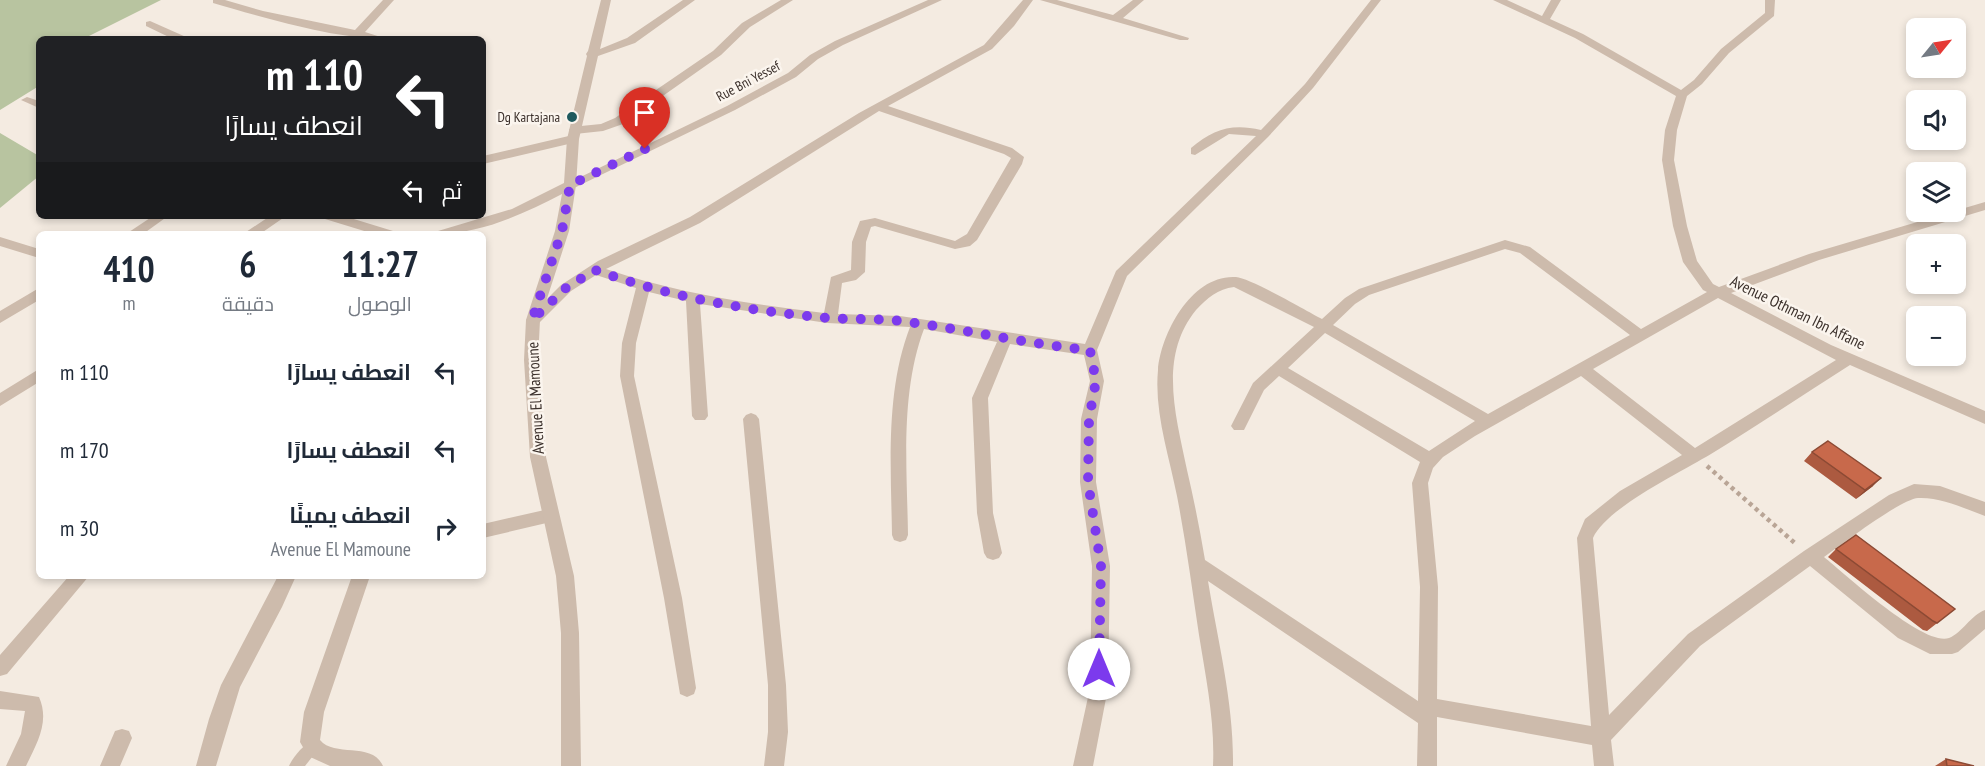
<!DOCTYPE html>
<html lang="ar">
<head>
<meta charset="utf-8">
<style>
	:root { --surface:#fff; --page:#f2f2f3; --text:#1f2937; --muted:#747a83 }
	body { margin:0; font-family:"PT Sans Narrow",Cairo,sans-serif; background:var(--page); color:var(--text); direction:rtl; height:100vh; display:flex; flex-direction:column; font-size:22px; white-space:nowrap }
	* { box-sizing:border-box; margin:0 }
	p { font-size:20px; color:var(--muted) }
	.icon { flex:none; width:33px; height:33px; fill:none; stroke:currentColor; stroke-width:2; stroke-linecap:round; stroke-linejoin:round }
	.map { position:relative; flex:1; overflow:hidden; direction:ltr }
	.side { position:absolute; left:36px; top:231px; width:450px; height:348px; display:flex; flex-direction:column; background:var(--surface); border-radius:9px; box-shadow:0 3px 9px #0003; direction:rtl }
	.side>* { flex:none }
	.guide { position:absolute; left:36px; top:36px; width:450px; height:183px; border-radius:9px; box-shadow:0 3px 9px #0003; direction:rtl; background:#202124; color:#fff; overflow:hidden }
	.needle { width:39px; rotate:60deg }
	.buttons { position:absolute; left:1906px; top:18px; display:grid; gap:12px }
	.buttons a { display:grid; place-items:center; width:60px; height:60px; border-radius:9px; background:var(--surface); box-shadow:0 3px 9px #0003; font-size:30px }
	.pin { position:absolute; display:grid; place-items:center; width:51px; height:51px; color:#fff; margin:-62px -26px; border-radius:50% 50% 50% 0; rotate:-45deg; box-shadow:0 0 6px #0007 }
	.pin .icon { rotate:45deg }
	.me { position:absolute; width:66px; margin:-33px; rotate:0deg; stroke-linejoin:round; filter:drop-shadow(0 0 4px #0008) }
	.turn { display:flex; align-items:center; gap:21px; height:126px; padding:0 24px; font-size:27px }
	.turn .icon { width:78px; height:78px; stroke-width:2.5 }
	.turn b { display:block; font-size:42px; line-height:51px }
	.then { display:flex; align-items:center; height:57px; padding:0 24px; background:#0003; gap:12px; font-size:22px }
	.eta { display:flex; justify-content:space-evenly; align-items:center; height:102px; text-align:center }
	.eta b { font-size:36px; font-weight:700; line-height:42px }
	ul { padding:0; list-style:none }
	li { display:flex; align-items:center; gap:18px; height:78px; padding:0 24px }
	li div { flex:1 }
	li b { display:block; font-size:22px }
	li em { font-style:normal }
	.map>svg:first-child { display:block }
	.green { fill:#b8c4a0 }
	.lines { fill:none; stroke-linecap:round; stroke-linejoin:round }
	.path { stroke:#b9a596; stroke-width:4.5; stroke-dasharray:4 4; stroke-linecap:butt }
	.service { fill:#cdbbac; fill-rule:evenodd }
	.minor { fill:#cdbbac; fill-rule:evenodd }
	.tertiary { fill:#cdbbac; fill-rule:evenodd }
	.wall { fill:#ac5a40 }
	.shaded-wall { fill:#8c4a34 }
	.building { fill:#c8694b; stroke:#8c4a34; stroke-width:1.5 }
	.route { stroke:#7c3aed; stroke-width:10; stroke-dasharray:0 18 }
	.poi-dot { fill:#1f5a5e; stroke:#fbf5ee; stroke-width:2 }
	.labels { text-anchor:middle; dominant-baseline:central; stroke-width:5; stroke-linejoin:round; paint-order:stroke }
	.far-street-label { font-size:14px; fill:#3b302b; stroke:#fbf5ee }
	.far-poi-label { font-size:14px; fill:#3b302b; stroke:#fbf5ee; text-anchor:end }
	.street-label { font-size:16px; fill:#3b302b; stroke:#fbf5ee }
</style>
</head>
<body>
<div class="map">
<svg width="1985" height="766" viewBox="0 0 1985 766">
	<rect width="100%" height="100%" fill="#f4ebe1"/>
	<!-- green -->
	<path class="green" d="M0 0H161L83 39H39V86L0 110Z
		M0 133 39 156V176L0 208Z"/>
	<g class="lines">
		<!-- path -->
		<path class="path" d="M1707 466 1796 544"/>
		<!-- service -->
		<path class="service" d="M313 740 318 742 320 747 305 766H289C293 757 304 744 313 740Z"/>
		<!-- minor -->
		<path class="minor" d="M213 0H225L263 11 355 30 383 0H394L365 32 387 39C335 39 265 18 213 3Z
			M781 0H793L750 27 721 55 623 124 603 131 575 134 569 130 571 127 601 124 615 118 713 51 742 23Z
			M928 0H942L843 45 818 59 796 77 735 110 574 188H566L564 185 727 106 788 73 810 55 835 41Z
			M1023 0H1033L1014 26 992 49 888 106 1012 148 1024 157 1022 164 977 240 970 246 955 249 875 226 871 227 866 242 865 272 856 280 842 283 838 314 900 316 1085 344 1116 271 1256 136 1229 134 1195 155 1191 154V148C1213 129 1232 123 1261 130L1305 84 1371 0H1381L1313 88 1268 137 1127 276 1097 350 1104 381 1097 419 1096 482 1110 566 1108 688 1093 766H1073L1090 688 1092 566 1080 482 1081 419 1090 381 1084 355 1010 344 988 398 993 513 1002 553 999 558 993 560 987 558 984 553 977 513 972 398 997 342 924 329C900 393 907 468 908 535L906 540 900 542 894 540 892 535C891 467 885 392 910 327L827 323 700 304 708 416 705 420H695L692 416 686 301 649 292 636 343 634 376 682 598 696 688 694 694 687 697 680 694 664 598 620 376 622 343 636 288 596 275 571 291 538 324H528L526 320 561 285 598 261 690 217 859 113 984 45ZM879 111 1004 154 1011 158 967 234 955 241 875 218 860 221 852 242 851 270 831 277 824 313C749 304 677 293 606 269L700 223Z
			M1040 0H1057L1113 15 1133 0H1144L1123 18 1189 38 1188 40H1180Z
			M1493 0H1507L1542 16 1551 0H1561L1550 19 1583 34 1681 90 1694 80 1721 49 1765 13V0H1775L1774 16 1729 53 1702 84 1687 96 1677 130 1674 160 1687 226 1697 261 1713 284 1719 287 1809 254 1985 202V210L1819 260 1731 293 1831 345 1985 411V424L1850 365C1803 395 1758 425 1711 454 1681 472 1606 508 1593 538L1609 715 1688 634 1804 551 1889 495 1914 484 1940 486 1985 502V516C1963 508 1941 497 1918 498 1901 499 1841 545 1824 557 1845 574 1924 647 1949 638 1962 633 1971 615 1985 610V629L1958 652 1952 654H1930L1898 638 1810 566 1700 646 1611 740 1614 766H1594L1592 745 1437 717V766H1417L1418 723 1208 581C1218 642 1234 704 1233 766H1213C1215 721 1206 679 1199 635 1192 589 1186 542 1177 496 1169 455 1154 412 1158 370 1161 333 1192 274 1236 277 1250 278 1307 311 1322 319L1345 298 1359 289 1505 240 1530 247 1641 329 1707 292 1703 290 1683 262 1673 226 1662 160 1665 130 1676 96 1575 38ZM1505 249 1520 253 1630 335 1488 414 1333 325 1355 304 1369 295ZM1234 287 1314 327 1253 383 1231 426 1234 430H1244L1264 390 1279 376 1420 462 1412 483 1420 587 1418 701 1205 560C1200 530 1194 500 1187 470 1176 416 1158 357 1196 310 1207 298 1218 289 1234 287ZM1718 298 1836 360 1695 448 1593 369ZM1325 333 1475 421 1429 451 1288 368ZM1581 376 1682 455 1620 491 1585 519 1577 538 1591 726 1437 699 1438 587 1428 483 1433 468 1443 457 1475 436Z
			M150 21 186 37 187 39H173L146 26V22Z
			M27 97 39 101V108L21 100Z
			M573 135 577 136V142L483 164V156Z
			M153 216H168L143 234H126Z
			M270 216H286L260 234H243Z
			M324 216H344L393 231 395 234H374L325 219Z
			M0 237 39 249V258L0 246Z
			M39 288V300L0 323V311Z
			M39 369V382L0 406V393Z
			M751 413 756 415 759 419 786 685 788 732 784 766H764L768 732V685L743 419 746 415Z
			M549 509 555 511 557 516 555 521 483 538V524Z
			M278 576H296L282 607 240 687 216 766H196L209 719 221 685Z
			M352 576H370L324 712 320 740C335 758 372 741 383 766H330L308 756 300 742 304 712Z
			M0 691 39 697C50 722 37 743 26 766H6L21 734 25 711 0 709Z
			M122 729 129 731 132 738 120 766H100L115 731Z"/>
		<!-- tertiary -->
		<path class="tertiary" d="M601 0H611L600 49 627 38 683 0H695L635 43 598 56 579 139 576 185 569 231 540 320 538 360 546 457 574 576 579 633 581 766H561V633L556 576 530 457 524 360 526 320 555 231 562 194C523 214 481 234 436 234L438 231 512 209 564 183 567 139 587 56 586 54 588 51Z
			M69 576H89L7 674 0 676V655Z"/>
	</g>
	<!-- wall -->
	<path class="wall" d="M1812 452 1873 486 1856 499 1804 461Z
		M1836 549 1955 609 1927 631 1923 630 1828 557Z
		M1946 759 1974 766H1935Z"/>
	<!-- shaded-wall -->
	<path class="shaded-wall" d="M1881 478 1873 486 1856 499 1865 490Z"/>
	<!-- building -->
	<path class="building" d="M1828 441 1881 478 1865 490 1812 452Z
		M1856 535 1955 609 1937 623 1933 621 1836 549Z
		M1946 759 1974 766H1947Z"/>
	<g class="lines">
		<!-- route -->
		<path class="route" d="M645 149 570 185 562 231 532 320 566 288 595 270C669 297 749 311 827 318 851 320 876 318 900 321 964 329 1026 344 1090 350L1096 381 1089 419 1088 482 1101 566 1099 669"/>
	</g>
	<!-- markers -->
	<circle class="poi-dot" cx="572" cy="117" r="6"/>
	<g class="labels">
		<!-- far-street labels -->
		<g class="far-street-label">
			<text transform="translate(748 81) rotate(-28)">Rue Bni Yessef</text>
		</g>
		<!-- far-poi labels -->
		<g class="far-poi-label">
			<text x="560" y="117">Dg Kartajana</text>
		</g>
		<!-- street labels -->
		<g class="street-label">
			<text transform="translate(1798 312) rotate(26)">Avenue Othman Ibn Affane</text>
			<text transform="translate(535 398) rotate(-93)">Avenue El Mamoune</text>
		</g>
	</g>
</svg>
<div class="buttons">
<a><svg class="needle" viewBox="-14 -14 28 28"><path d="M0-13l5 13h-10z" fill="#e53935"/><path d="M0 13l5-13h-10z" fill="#747a83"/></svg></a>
<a><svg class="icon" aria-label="sound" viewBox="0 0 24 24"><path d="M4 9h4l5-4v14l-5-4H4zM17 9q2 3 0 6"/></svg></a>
<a><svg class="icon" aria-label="layers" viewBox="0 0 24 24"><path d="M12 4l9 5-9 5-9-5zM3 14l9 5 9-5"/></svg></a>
<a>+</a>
<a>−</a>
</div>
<div class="pin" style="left:645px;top:149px;background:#d93025"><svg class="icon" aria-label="arrive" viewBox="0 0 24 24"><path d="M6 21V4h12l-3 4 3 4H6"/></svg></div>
<svg class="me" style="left:1099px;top:669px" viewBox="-20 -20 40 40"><circle r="19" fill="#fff"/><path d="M0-13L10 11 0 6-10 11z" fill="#7c3aed"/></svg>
<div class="guide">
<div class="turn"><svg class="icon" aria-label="left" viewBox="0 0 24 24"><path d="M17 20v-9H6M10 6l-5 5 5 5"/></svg><div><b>110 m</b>انعطف يسارًا</div></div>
<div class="then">ثم<svg class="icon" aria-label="left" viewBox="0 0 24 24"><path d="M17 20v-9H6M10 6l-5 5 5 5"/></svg></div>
</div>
<section class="side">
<div class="eta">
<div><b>11:27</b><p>الوصول</p></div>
<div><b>6</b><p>دقيقة</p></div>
<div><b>410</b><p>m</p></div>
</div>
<ul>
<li><svg class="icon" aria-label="left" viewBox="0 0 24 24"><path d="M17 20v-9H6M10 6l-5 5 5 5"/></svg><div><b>انعطف يسارًا</b></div><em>110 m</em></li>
<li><svg class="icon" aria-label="left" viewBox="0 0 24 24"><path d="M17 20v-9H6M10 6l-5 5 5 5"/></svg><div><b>انعطف يسارًا</b></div><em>170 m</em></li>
<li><svg class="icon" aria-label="right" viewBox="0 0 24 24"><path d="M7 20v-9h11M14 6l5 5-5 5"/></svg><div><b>انعطف يمينًا</b><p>Avenue El Mamoune</p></div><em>30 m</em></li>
</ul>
</section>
</div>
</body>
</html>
